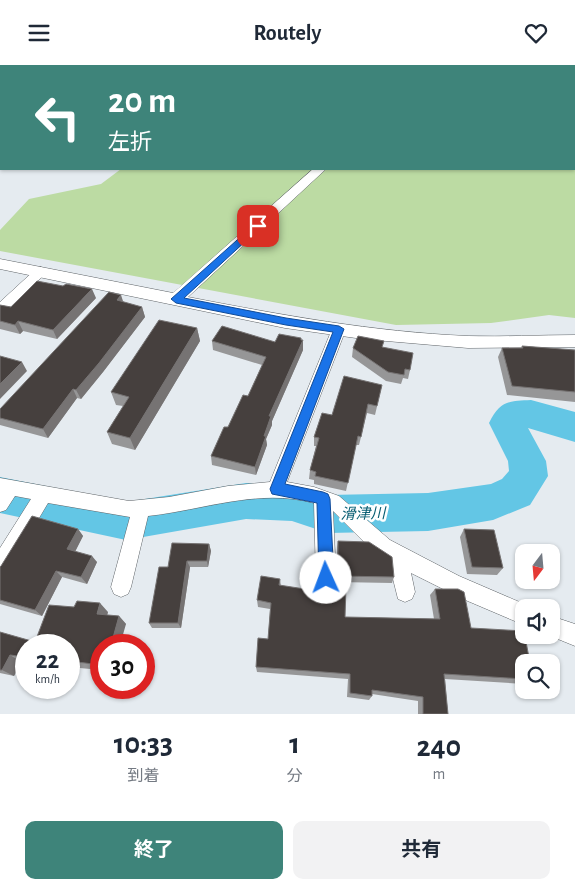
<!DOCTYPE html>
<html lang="ja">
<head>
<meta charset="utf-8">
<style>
	:root { --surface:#fff; --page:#f2f2f3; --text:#1f2937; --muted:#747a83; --accent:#3e847a }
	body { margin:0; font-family:"Alegreya Sans","Noto Sans JP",sans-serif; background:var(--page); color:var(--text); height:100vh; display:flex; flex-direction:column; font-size:19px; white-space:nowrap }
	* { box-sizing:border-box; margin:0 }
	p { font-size:16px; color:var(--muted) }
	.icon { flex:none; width:28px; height:28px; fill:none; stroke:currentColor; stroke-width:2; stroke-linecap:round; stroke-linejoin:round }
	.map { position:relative; height:649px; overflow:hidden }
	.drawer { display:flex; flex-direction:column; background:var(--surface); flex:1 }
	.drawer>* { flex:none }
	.hud { position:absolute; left:0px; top:0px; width:575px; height:105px; box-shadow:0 1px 4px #0004; background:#3e847a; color:#fff; overflow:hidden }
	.needle { width:32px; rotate:196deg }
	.tools { position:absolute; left:515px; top:479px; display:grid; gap:10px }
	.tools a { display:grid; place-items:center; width:45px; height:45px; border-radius:10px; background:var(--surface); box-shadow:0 1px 4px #0004; font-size:25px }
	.speed { position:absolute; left:15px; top:569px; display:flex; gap:10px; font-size:25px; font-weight:700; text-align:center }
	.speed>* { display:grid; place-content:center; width:65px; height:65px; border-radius:50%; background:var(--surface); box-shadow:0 1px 4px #0004; line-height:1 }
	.speed small { font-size:12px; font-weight:400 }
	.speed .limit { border:8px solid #d22; background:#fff; color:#111 }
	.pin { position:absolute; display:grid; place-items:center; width:42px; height:42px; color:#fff; margin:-21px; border-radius:10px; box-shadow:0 2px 8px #0006 }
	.me { position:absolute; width:55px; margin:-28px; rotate:358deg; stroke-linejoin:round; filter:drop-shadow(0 0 4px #0008) }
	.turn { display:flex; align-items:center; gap:18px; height:105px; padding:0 25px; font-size:22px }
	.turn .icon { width:65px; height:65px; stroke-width:2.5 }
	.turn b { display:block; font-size:35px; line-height:42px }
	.eta { display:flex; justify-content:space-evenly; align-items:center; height:85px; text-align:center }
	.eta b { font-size:30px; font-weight:700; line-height:35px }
	.primary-button { display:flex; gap:10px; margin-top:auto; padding:10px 25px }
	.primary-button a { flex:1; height:58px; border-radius:10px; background:var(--accent); color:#fff; font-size:20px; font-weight:700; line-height:58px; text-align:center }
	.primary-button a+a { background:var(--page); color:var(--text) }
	header { display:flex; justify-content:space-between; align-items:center; height:65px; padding:0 25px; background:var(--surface); font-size:22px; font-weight:700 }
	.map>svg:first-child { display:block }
	.green { fill:#bcdba3 }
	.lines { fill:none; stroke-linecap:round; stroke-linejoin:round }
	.river { fill:#63c6e5; fill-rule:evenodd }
	.minor-casing { stroke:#5f6468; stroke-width:1 }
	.tertiary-casing { stroke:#5f6468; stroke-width:1 }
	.minor { fill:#fff; fill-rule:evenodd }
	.tertiary { fill:#fff; fill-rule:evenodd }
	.wall { fill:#969697 }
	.shaded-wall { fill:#767373 }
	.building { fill:#46403e; stroke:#767373 }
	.route { fill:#1a73e8; stroke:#114b97 }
	.labels { text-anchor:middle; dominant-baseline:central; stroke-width:5; stroke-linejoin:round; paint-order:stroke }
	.water-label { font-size:15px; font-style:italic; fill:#075d72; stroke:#fff }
</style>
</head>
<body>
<header><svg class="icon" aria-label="menu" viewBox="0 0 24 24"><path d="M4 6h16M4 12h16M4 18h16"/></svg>Routely<svg class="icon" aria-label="heart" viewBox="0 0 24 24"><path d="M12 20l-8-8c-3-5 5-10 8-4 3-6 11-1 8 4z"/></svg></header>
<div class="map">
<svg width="575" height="649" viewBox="0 0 575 649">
	<rect width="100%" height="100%" fill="#e5ebf0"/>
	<!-- green -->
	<path class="green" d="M233 0H575V253L549 250 491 258 396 260 0 186V165L29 134 101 119 121 104H574V1H232Z"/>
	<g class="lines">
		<!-- river -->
		<path class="river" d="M531 335 575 347V377L528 363 546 396 548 411 530 440 493 455 428 466 328 468 292 456 246 454 126 475 0 448V412L126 437 246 418 292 420 328 430 428 428 491 419 502 414 509 406 508 396 489 358C500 336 508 336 531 335Z"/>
		<defs>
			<path id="minor" d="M0 67H1V73H0Z
				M41 202 47 206 45 209 5 247 0 248V237L37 203Z
				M339 259 346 264 287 417 314 422 339 431 390 475 459 511 531 542H524V560L463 534 411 508 415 527 412 534 405 537 398 534 391 506 392 497 370 483 333 446 336 513 333 520 326 523 319 520 316 513 314 438C258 423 204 445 148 451L131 522 128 529 121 532 114 529 111 522 130 452 48 438 7 507 0 510V483L31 434 15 431 6 445 0 447V413L129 436 169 432 228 421 270 417 332 264Z
				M551 551 575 559V581L548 570H551Z"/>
			<path id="tertiary" d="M0 36H1V42H0Z
				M313 104H326L188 232C281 250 374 267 468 271 504 272 539 270 575 270V282L468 283 363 274 285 263 0 204V194L173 228Z"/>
		</defs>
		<!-- minor casing -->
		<use href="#minor" class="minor-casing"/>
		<!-- tertiary casing -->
		<use href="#tertiary" class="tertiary-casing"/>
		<!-- minor -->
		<use href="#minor" class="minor"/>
		<!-- tertiary -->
		<use href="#tertiary" class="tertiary"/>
	</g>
	<!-- wall -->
	<path class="wall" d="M96 233 57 274 23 266 20 269 0 264V240L11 242Z
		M123 237 142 242 145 252 103 307 81 334 77 333 48 373 0 360V344Z
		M197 263 200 276 135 385 112 379 107 367 123 341 116 340 111 327Z
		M301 273 303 285 272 356V360L266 374 267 380 256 410 212 400 211 391 228 362 248 331 262 300 213 285 212 276 275 277Z
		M522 281 575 285V337L507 330 498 292 502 283H521Z
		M383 282 410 305 408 314 403 313 401 319 386 316 352 292 353 283Z
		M382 320 375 350 367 348 359 380H356L346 426 314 419V415L309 414 310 405 316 381H314V372L332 350Z
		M78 464 83 471 75 486 97 497 87 519 62 512 42 551 0 539V502Z
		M464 464 503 503 497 510 467 509 460 472Z
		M338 476 394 512 392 518 337 517V482Z
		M209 479 211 486 208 502H190L181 563H152L149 558 168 502Z
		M280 514 281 521 323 527 324 520 345 552 434 554 430 530 435 524 471 563 524 598V619L445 614 448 649H418V636L372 629V631L369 635 347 632 348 614 257 607 256 602 268 574 270 544 258 542 257 535Z
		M108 547 107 550 119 551 126 559 101 580V605L69 602V580H26V597H21L14 611 0 608V567L35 577Z"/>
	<!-- shaded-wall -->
	<path class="shaded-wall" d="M172 0H192L189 1H163Z
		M92 224 96 233 57 274 53 265Z
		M121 230 124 239 117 235Z
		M142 242 145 252 103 307 81 334 76 325Z
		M18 256 23 266 20 269 15 260Z
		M197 263 200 276 135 385 130 373Z
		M301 273V280L303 275V285L272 356V360L266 374 267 380 256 410 255 402 269 351Z
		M22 297 27 306 0 334V319Z
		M73 324 77 333 48 373 43 364Z
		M78 464 83 471 73 491 67 484Z
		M209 479 211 486 208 502 207 496Z
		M92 491 97 497 87 519 81 512Z
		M187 496 190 502 181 563 178 558Z
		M56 506 62 512 42 551 35 545Z
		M100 538 108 547 105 557 97 549Z
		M119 551 126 559 120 580H111Z
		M10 590 21 597 14 611 2 605Z"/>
	<!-- building -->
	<path class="building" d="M138 0H172L163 1H138Z
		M37 216 63 221 66 219 92 224 53 265 18 256 15 260 0 256V240L11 242Z
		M109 227 121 230 117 235 142 242 99 298 76 325 73 324 43 364 0 353V344Z
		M159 255 197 263 130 373 107 367 129 332 111 327Z
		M222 261 275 277 279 269 301 273V275H303L269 351H271L264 371H266L255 402 211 391 224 362H228L243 330 248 331 266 292 212 276Z
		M358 271 384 276 382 282 413 288 410 305 405 304 404 310 388 307 353 283Z
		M522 281 575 285V327L512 321 502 283H523Z
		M0 291 22 297 0 319Z
		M344 311 382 320 377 341 368 339 361 372 358 371 348 418 315 411 316 407 310 405 319 373 314 372 322 348 332 350Z
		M32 451 78 464 67 484 92 491 81 512 56 506 35 545 0 535V502L1 501Z
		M464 464 494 465 503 503 472 502Z
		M338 476 369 477 392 492 394 512 338 511Z
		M172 478 209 479 207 496H187L178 558H149L159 502H168Z
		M261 511 280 514 279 520 324 527V520L346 522 345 552 440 554 435 524H458L464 527 471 563 524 566 530 598H524V614L444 609 448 649H423V632L372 625V631L350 628V609L256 602 258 573 268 574 271 538 257 535Z
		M77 536 100 538 97 549 119 551 111 580H101V600L69 596V580H26V592L10 590 2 605H0V567L35 577 49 540 74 542Z"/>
	<!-- route -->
	<path class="route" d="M255 159 262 161 184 233 286 253 339 261 344 264 285 419 323 427 328 429 330 434 334 513 332 519 326 521 321 519 319 513 317 438 272 429 270 424 333 267 286 260 176 238 171 234Z"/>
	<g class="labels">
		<!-- water labels -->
		<g class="water-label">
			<text transform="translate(363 449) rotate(-1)">滑津川</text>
		</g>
	</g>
</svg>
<div class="tools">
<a><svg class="needle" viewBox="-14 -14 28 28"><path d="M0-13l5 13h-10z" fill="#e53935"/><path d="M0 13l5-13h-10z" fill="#747a83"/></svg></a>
<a><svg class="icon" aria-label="sound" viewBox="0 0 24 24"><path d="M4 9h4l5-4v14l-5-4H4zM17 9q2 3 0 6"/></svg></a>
<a><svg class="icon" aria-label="search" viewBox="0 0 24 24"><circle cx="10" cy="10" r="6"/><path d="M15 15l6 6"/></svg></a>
</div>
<div class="speed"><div>22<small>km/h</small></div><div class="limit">30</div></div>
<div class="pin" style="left:258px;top:161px;background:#d93025"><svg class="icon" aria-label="arrive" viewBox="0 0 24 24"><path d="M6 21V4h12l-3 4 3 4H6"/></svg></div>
<svg class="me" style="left:326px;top:513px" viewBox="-20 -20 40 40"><circle r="19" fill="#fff"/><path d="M0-13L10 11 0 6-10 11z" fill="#1a73e8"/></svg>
<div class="hud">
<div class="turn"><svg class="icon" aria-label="left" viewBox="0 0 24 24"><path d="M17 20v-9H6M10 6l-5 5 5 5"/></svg><div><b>20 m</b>左折</div></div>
</div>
</div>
<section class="drawer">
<div class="eta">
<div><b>10:33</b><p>到着</p></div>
<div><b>1</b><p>分</p></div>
<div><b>240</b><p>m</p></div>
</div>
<div class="primary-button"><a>終了</a><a>共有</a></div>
</section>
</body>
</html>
